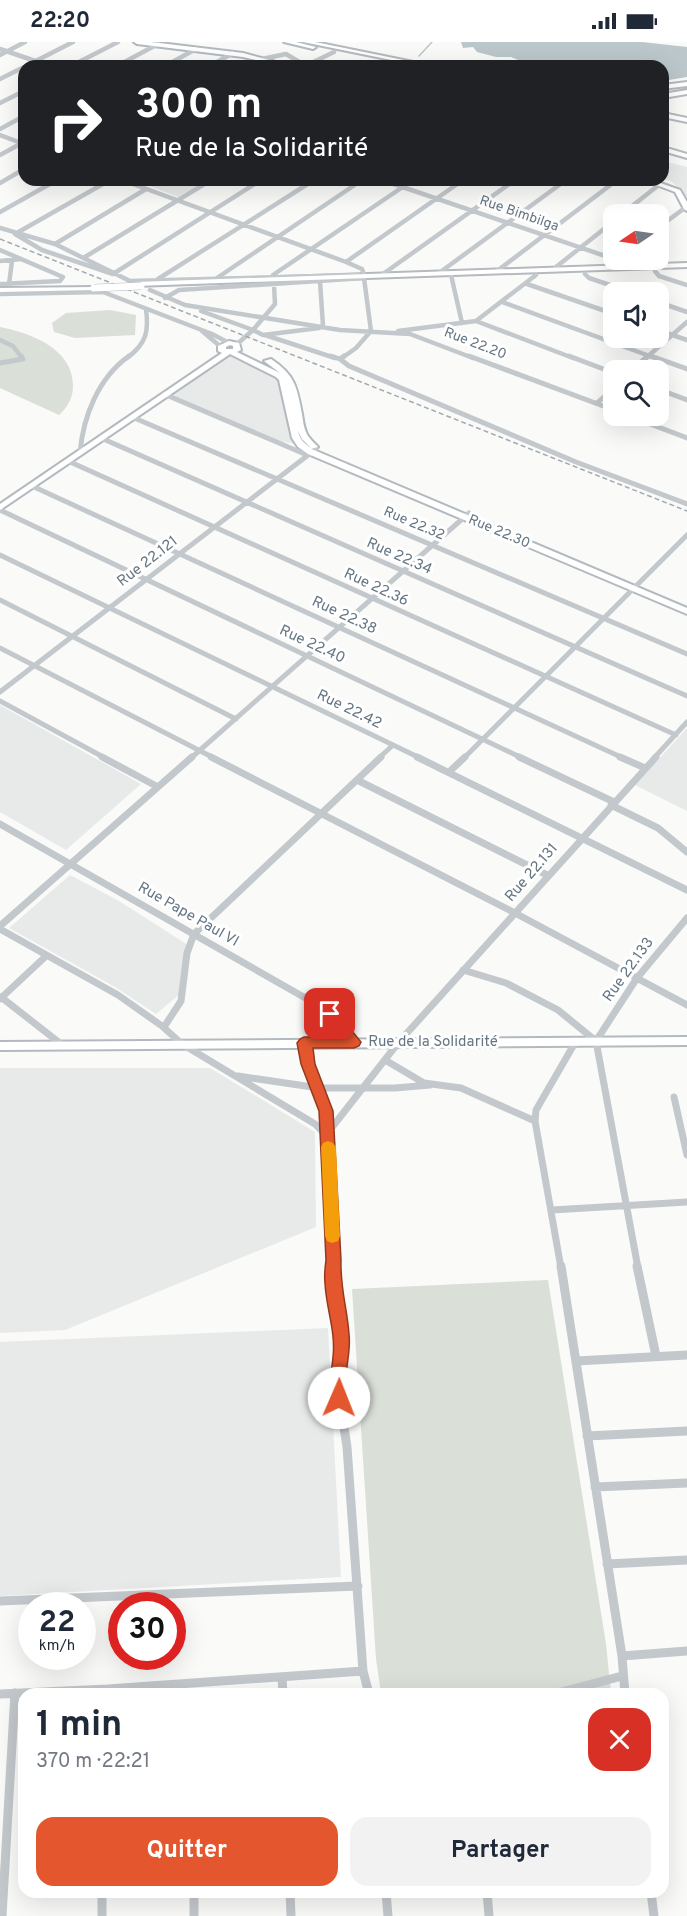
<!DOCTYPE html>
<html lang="fr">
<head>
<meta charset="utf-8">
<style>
	:root { --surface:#fff; --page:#f2f2f3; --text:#1f2937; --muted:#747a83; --accent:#e4572e }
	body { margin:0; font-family:Overpass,sans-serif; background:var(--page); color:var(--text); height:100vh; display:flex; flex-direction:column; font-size:22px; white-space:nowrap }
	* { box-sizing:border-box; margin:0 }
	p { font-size:20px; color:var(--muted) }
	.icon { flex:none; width:33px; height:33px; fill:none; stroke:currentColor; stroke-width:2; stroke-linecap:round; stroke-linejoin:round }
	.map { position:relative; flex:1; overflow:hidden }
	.drawer { position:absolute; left:18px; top:1646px; width:651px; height:210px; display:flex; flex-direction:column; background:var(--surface); border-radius:18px; box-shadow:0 6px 24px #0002 }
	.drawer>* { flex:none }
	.banner { position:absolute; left:18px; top:18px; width:651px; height:126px; border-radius:18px; box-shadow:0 6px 24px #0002; background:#202124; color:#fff; overflow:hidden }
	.needle { width:39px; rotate:257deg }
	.tools { position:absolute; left:603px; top:162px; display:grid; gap:12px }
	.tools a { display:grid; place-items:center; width:66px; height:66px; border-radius:12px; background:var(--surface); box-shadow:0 6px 24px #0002; font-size:30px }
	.speed { position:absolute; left:18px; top:1550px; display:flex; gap:12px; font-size:30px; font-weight:700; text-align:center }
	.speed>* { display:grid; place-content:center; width:78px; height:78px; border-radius:50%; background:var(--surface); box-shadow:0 6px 24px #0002; line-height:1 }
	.speed small { font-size:15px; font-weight:400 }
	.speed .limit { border:9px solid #d22; background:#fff; color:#111 }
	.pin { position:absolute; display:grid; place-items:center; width:51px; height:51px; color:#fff; margin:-26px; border-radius:12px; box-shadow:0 3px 9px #0006 }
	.me { position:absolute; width:66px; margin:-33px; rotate:1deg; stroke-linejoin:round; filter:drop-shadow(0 0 4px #0008) }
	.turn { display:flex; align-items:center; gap:21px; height:126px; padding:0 18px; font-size:27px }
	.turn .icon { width:78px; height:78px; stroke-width:2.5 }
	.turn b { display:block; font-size:42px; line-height:51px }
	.round { display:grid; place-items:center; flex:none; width:63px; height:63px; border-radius:18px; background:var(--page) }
	.head { display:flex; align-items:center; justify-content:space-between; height:102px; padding:0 18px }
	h1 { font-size:36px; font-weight:700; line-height:45px }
	.button { display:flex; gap:12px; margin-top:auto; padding:12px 18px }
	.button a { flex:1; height:69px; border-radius:18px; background:var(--accent); color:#fff; font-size:24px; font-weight:700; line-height:69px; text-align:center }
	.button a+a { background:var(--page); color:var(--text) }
	.status { display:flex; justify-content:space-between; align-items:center; height:42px; padding:0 30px; background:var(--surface); direction:ltr }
	.status svg { height:16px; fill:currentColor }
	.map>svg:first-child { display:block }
	.built { fill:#e8e9e9 }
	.green { fill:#dadfd7 }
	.water { fill:#bbc7cb }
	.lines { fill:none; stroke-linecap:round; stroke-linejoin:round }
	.stream { stroke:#bbc7cb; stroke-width:1.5 }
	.secondary-casing { stroke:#b3babf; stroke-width:4 }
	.primary-casing { stroke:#b5babe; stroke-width:4 }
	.street-far3 { stroke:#c3c8cc; stroke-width:4.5 }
	.street-far2 { stroke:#c3c8cc; stroke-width:5 }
	.street-far1 { stroke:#c3c8cc; stroke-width:7 }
	.street { stroke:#c3c8cc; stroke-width:9 }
	.secondary { fill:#fff; fill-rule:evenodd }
	.primary { fill:#fff; fill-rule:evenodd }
	.rail { stroke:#a2aab0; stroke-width:1.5; stroke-dasharray:5 3; stroke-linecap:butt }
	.primary-bridge-casing { stroke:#b5babe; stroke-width:8; stroke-linecap:butt }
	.primary-bridge { stroke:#fff; stroke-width:7 }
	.route { fill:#e4572e; stroke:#94391e; stroke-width:1.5 }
	.slow { fill:#f59e0b }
	.labels { text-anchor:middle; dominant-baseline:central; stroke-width:6; stroke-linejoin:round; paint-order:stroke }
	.far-street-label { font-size:14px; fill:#657683; stroke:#fff }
	.street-label { font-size:15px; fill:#657683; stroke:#fff }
</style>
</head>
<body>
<div class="status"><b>22:20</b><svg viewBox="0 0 49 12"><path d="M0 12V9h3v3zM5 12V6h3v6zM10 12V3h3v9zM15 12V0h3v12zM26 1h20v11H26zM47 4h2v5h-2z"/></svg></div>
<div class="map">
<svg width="687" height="1874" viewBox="0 0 687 1874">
	<rect width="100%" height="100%" fill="#fafaf8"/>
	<!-- built -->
	<path class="built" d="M663 119 687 125V155L671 139 663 137Z
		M135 138H206L178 155Z
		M227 313 281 338 289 386 296 402 278 399 169 352Z
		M0 663 141 742 66 808 0 770Z
		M687 686V769L635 743Z
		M70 833 119 859 188 903 186 947 156 972 115 945 9 886Z
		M0 1026H210L315 1090 316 1185 65 1288 0 1291Z
		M328 1286 341 1535 0 1554V1300Z"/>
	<!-- green -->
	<path class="green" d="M110 268 136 273 135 293 75 296 54 290 52 281 66 271Z
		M0 285C31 291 74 307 73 345 73 356 67 366 59 373L0 346Z
		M548 1238 606 1602 611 1651H381L376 1617 352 1247Z"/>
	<!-- water -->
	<path class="water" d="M461 0H642L687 5V35L663 39V24H533L511 15H496L477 10 473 5 463 6Z"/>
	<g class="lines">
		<!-- stream -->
		<path class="stream" d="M419 14 432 0"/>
		<defs>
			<path id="secondary" d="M134 0H151L243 11 291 24H281L243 15 137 2Z
				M643 138H652L680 148 687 160V169L684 167 675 150Z
				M229 299 239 301 241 308 237 310 280 331 264 319 271 317C295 333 297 345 302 372 303 379 304 388 308 394 311 398 315 402 318 405L311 407 314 408 687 566V572L308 412 298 405 292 396 279 338 276 335 230 312 0 468V462L222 311 218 309V304ZM230 303 233 304V307H226V305ZM298 389 302 397 311 406C304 401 300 398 298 389Z
				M687 995V1003L0 1008V1000Z"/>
			<path id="primary" d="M284 0H296L316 5 313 7Z
				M303 0H315L433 24H421Z
				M687 40V44L663 47V43Z
				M687 48V52L663 56V52Z
				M663 71 687 76V80L663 75Z
				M663 105 687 112V116L663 109Z
				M687 221V225L135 244 131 242 135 240Z
				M96 245 98 246 94 248 0 250V246Z"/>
		</defs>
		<!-- secondary casing -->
		<use href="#secondary" class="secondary-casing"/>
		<!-- primary casing -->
		<use href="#primary" class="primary-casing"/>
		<!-- street-far3 -->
		<path class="street-far3" d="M0 7 50 24
			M0 13 25 0
			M262 17 286 12 306 24
			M26 24 73 0
			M71 24 118 0
			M117 24 158 2
			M165 24 196 7
			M210 24 233 11
			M257 24 268 18
			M305 24 334 10
			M0 37 24 25
			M0 61 24 49
			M0 87 24 74
			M0 93 24 102
			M0 113 22 101
			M110 138 15 192 42 208 113 232 261 138
			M122 138 346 220 362 227 364 233
			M382 138 614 217
			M0 141 24 127
			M0 170 57 138
			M622 172 660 142
			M0 186 55 202 130 239 358 233
			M658 186 686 165
			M55 202 146 147
			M0 208 63 235 60 239 0 242
			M85 215 211 138
			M0 219 21 217
			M346 220 463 138
			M556 225 614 179
			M497 229 617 138
			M655 229 659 234 687 243
			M439 231 566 138
			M383 232 515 138
			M585 232 589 236 631 250
			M273 233 413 138
			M451 233 462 281
			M217 236 362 138
			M158 237 314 138
			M320 239 323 284
			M9 242 12 219
			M527 242 614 272
			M150 248 185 263 340 288 410 292 473 316
			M0 252 103 250 212 292 229 301
			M165 256 179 248 364 236 371 289 356 306 342 316
			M502 260 655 316
			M658 260 687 270
			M201 269 253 288 275 262 274 243
			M476 279 573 316
			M658 288 687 298
			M202 289 221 305
			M398 289 476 279 536 233
			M265 293 335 316
			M0 298 13 304 22 316
			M236 303 253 288 263 293 319 286
			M127 316C146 302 149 290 146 267
			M646 316 687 280"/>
		<!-- street-far2 -->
		<path class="street-far2" d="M331 314 340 317
			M344 314 340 317 349 324 576 420 687 462
			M469 314 614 368
			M569 314 614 331
			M651 314 687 327
			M0 321 23 317 21 314
			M632 328 648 314
			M658 347 687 358
			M164 352 307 413
			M597 361 614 346
			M629 374 687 396
			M132 375 687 612
			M101 396 687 654
			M80 411C83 375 98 336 129 314
			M68 419 676 693
			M32 444 623 716
			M0 468 522 716
			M0 513 420 716
			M0 558 236 677
			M0 606 214 716
			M0 650 316 407
			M0 659 105 716
			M191 716 469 471
			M379 716 393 703
			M464 716 687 493
			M654 716 687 680"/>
		<!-- street-far1 -->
		<path class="street-far1" d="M102 715 158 745
			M211 715 515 871 687 963
			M417 715 687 848
			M519 715 614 760
			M620 715 645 726
			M449 730 465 715
			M357 738 547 833
			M611 763 658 786 687 810
			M0 782 323 966 354 1000
			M0 884 192 715
			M0 887 118 953 162 984 182 1002 315 1082 326 1093
			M463 928 506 941 558 968 596 999 638 1226
			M1 955 61 1002
			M0 957 46 914
			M164 985 181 959 187 911 194 892 381 715
			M596 999 637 936 687 876
			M304 1001 308 1022 326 1069 333 1226
			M385 1018 424 1041 461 1046 535 1079
			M238 1034 319 1046H395L430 1043
			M674 1055 687 1113
			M326 1093 398 1001 656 715
			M552 1168 687 1160
			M561 1226 535 1079 536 1068 576 999"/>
		<!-- street -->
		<path class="street" d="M333 1224 332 1242 341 1291 338 1346 347 1405 363 1629 369 1652
			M561 1224 622 1614 625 1652
			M637 1224 656 1314
			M576 1319 687 1313
			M587 1394 687 1389
			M595 1445 687 1441
			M607 1522 687 1518
			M0 1559 358 1544
			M622 1614 687 1609
			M282 1635 283 1652
			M0 1652 108 1647 363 1629
			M554 1652 622 1634
			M102 1850V1874
			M194 1850V1874
			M290 1850 291 1874
			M386 1850 388 1874
			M487 1850 489 1874
			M651 1850 654 1874
			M2 1874 15 1651"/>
		<!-- secondary -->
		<use href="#secondary" class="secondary"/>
		<!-- primary -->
		<use href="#primary" class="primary"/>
		<!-- rail -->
		<path class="rail" d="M0 197 687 469"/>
		<defs>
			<path id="primary-bridge" d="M94 246 141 244"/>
		</defs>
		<!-- primary-bridge casing -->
		<use href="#primary-bridge" class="primary-bridge-casing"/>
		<!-- primary-bridge -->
		<use href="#primary-bridge" class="primary-bridge"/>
	</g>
	<!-- route -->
	<path class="route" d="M330 966 335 968 361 1000 359 1004 354 1006H313L315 1022 333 1069 341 1218C340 1246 347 1265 349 1292 351 1308 346 1322 346 1338 346 1346 348 1353 345 1361L339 1363 333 1361C326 1346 332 1330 333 1315 336 1289 326 1266 325 1241 324 1233 325 1226 326 1218L319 1069 301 1022 297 1001 300 997 304 995H341L323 972Z"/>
	<!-- slow -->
	<path class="slow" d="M328 1099 333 1101 336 1105 340 1194 338 1199 332 1201 327 1199 325 1194 321 1105 323 1101Z"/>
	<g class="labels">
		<!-- far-street labels -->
		<g class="far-street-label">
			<text transform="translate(519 172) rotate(19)">Rue Bimbilga</text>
			<text transform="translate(475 302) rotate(21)">Rue 22.20</text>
			<text transform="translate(414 482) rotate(23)">Rue 22.32</text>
			<text transform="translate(499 490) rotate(23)">Rue 22.30</text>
		</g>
		<!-- street labels -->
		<g class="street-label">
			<text transform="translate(399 515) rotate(24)">Rue 22.34</text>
			<text transform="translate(148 520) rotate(-38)">Rue 22.121</text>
			<text transform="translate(376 546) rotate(25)">Rue 22.36</text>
			<text transform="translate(344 574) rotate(25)">Rue 22.38</text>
			<text transform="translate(312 603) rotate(25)">Rue 22.40</text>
			<text transform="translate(349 668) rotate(26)">Rue 22.42</text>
			<text transform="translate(532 831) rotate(-49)">Rue 22.131</text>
			<text transform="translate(188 873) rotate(30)">Rue Pape Paul VI</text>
			<text transform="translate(629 928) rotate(-54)">Rue 22.133</text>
			<text x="433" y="1000">Rue de la Solidarité</text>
		</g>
	</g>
</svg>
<div class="tools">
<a><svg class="needle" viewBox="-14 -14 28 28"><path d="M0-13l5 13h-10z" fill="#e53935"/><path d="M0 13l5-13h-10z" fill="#747a83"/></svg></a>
<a><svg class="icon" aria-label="sound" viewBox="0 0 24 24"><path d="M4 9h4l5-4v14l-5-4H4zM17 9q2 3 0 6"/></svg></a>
<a><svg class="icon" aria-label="search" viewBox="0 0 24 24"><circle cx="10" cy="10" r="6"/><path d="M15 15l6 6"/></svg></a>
</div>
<div class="speed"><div>22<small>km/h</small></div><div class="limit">30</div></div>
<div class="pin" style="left:330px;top:972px;background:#d93025"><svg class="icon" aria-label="arrive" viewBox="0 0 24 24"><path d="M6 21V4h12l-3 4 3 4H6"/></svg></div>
<svg class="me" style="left:339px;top:1356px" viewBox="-20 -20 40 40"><circle r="19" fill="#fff"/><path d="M0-13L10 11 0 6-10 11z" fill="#e4572e"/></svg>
<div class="banner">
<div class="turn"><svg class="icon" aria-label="right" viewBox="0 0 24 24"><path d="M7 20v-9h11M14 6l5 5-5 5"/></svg><div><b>300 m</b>Rue de la Solidarité</div></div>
</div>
<section class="drawer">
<div class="head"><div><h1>1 min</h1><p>370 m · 22:21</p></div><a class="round" style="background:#d93025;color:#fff"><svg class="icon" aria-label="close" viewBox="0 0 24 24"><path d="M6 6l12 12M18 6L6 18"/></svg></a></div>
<div class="button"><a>Quitter</a><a>Partager</a></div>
</section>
</div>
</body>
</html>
